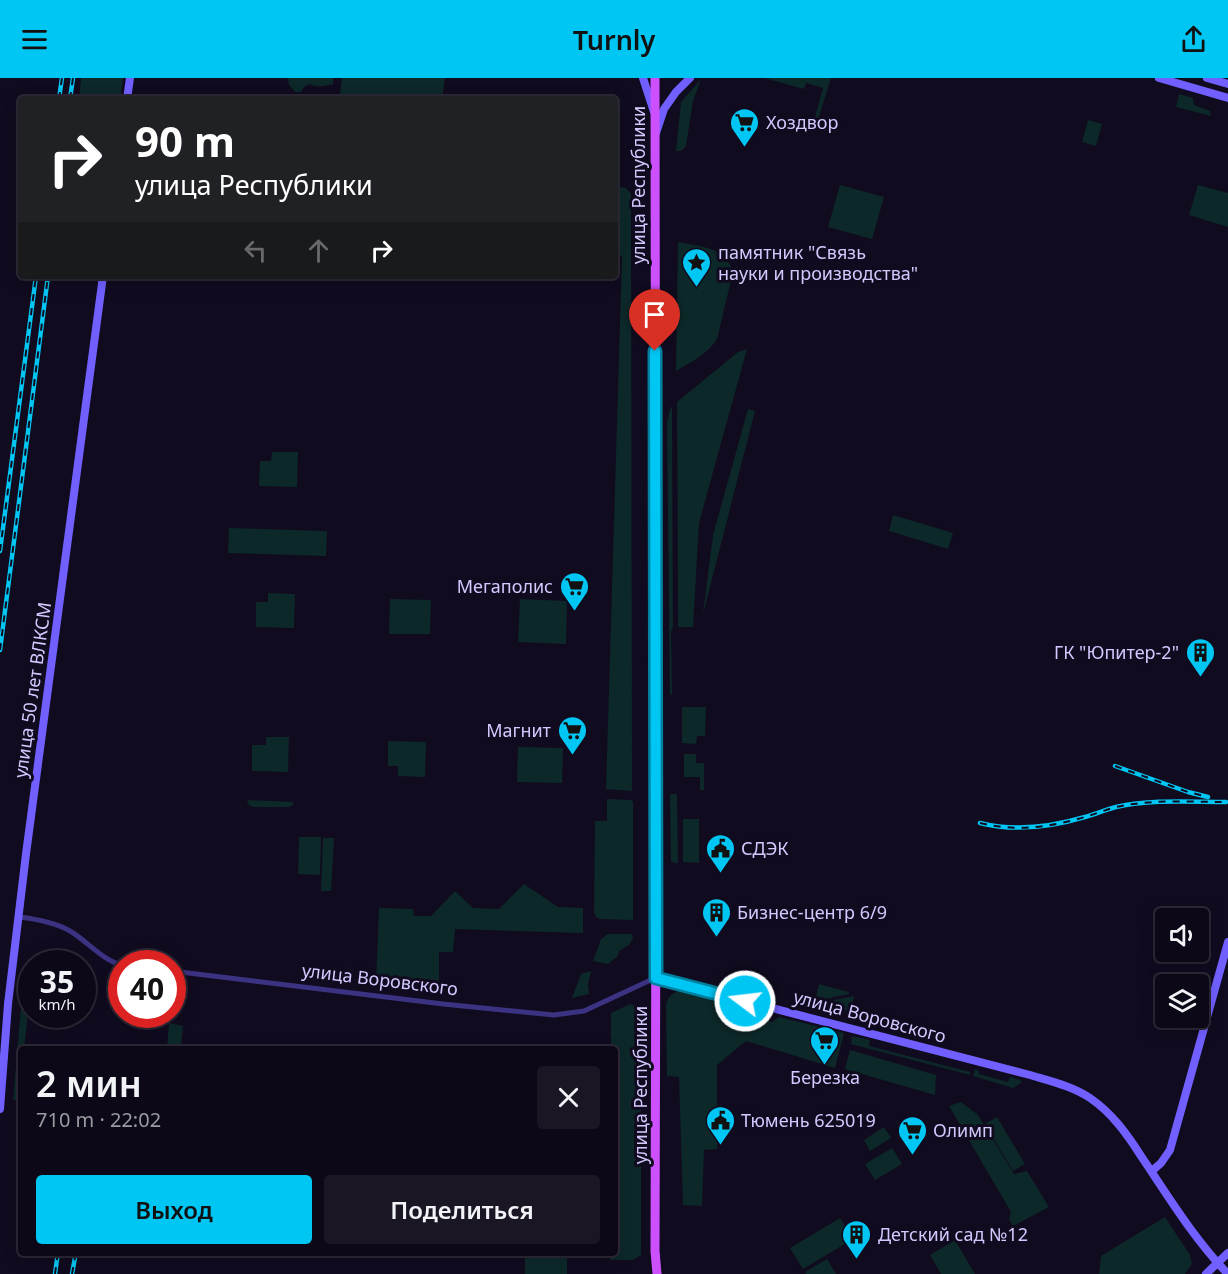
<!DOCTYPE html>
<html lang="ru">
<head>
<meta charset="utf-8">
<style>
	:root { --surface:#0c0817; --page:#1a1624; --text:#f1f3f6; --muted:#9a9aa1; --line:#2c2936; --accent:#00c6f4 }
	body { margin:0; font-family:"Noto Sans",sans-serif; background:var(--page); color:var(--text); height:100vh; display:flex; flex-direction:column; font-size:22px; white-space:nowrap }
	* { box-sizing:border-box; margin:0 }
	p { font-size:20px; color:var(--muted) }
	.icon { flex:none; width:33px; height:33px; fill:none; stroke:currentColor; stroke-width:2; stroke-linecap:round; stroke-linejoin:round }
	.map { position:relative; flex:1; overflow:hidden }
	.side { position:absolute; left:18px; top:968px; width:600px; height:210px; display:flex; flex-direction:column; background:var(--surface); border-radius:6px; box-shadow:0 3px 15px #0003,0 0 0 2px var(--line) }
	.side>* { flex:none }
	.hud { position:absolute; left:18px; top:18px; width:600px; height:183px; border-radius:6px; box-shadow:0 3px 15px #0003,0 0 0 2px var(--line); background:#202124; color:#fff; overflow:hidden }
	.tools { position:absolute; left:1155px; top:830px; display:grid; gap:12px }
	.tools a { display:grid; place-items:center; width:54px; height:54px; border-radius:6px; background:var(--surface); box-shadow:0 3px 15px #0003,0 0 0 2px var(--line); font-size:30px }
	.speed { position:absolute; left:18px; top:872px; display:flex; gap:12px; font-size:30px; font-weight:700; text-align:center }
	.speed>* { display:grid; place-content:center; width:78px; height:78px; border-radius:50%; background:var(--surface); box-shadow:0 3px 15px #0003,0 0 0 2px var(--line); line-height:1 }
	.speed small { font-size:15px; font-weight:400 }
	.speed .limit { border:9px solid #d22; background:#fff; color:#111 }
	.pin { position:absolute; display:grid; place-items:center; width:51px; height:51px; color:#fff; margin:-62px -26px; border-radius:50% 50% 50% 0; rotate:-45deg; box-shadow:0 0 6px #0007 }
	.pin .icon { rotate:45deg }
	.me { position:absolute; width:66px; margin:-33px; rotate:285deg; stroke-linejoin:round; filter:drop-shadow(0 0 4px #0008) }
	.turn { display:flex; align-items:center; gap:21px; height:126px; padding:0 18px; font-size:27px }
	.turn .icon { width:78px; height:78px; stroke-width:2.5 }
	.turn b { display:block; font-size:42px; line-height:51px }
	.lanes { display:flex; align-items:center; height:57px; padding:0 18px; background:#0003; justify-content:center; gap:30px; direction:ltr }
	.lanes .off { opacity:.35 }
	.round { display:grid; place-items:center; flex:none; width:63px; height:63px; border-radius:6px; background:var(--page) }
	.head { display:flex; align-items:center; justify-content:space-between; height:102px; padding:0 18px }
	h1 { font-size:36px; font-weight:600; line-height:45px }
	.button { display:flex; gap:12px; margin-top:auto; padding:12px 18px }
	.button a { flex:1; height:69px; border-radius:6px; background:var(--accent); color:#111; font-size:24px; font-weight:600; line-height:69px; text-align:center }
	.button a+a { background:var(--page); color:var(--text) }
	header { display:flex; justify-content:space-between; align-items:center; height:78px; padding:0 18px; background:var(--accent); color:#111; font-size:27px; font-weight:600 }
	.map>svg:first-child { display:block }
	.green { fill:#0d2829 }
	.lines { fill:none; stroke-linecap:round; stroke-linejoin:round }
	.street { stroke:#3c3282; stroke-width:5 }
	.secondary { stroke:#7160ff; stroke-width:8 }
	.primary { stroke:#cd50ff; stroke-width:9 }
	.rail-casing { stroke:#00c6f4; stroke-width:4.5 }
	.rail { stroke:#100b1f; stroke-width:2; stroke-dasharray:7; stroke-linecap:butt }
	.route-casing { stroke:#00819f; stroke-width:15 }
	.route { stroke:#00c6f4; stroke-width:10 }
	.labels { text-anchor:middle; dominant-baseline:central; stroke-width:6; stroke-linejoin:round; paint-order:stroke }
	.poi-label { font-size:18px; fill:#d4c9ff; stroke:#100b1f; text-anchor:start }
	.street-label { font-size:18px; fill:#d4c9ff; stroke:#100b1f }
</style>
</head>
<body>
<header><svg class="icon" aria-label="menu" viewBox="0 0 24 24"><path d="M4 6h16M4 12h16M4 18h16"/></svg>Turnly<svg class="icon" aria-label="share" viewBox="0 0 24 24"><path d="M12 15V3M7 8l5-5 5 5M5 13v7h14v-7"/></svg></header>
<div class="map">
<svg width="1228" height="1196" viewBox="0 0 1228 1196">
	<rect width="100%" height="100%" fill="#100b1f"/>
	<!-- green -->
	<path class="green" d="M81 0H123L120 21H79Z
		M288 0H333V6C326 8 315 10 310 6L304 9 301 14H295L289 7Z
		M342 0H445L442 21H338L340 15Z
		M764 0H831L814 54 811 53 823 10 806 5 804 11Z
		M701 1 693 23 686 68 681 73H676L681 24Z
		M1179 16 1193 20 1194 27 1210 33 1211 38 1176 29Z
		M1088 42 1102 46 1096 68 1082 64Z
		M840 107 884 119 872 161 828 149Z
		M1198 107 1228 115V149L1189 137Z
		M615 108 626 110 631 116 632 713 606 711 622 178 615 177Z
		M678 164C701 169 725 168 733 194L717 261C708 276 691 284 676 293Z
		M747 271 699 445 693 549H678L677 324 738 274Z
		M672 328 673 549 671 553 672 616 670 617 667 344 670 332Z
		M748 331 755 333 703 536 713 457Z
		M272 374H298L297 409 259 408 260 383H271Z
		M893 437 953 455 948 471 889 453Z
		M229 450 327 453 326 478 228 475Z
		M268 515 295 516 294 550 256 549V524H268Z
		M390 521 431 522 430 556H389Z
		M520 521 567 523 566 566 518 564Z
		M682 629H706L705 658H697L696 666 682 665Z
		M266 659H289L288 694 252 693V667H266Z
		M388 663 426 664 425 699 398 698V688H388Z
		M518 669 563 670 562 705 517 704Z
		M684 676H696V685H704V712H700V699H684Z
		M670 716H677L678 785 671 784Z
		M607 721 631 722 633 724V842L600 841 596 839 594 834 595 743H607Z
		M247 722 294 724 292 728 288 729H253L249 727Z
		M683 741H699V785L683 784Z
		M299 759H321L320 797 298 796Z
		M323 760H334L331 813H321Z
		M524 806 558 829 583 830V855L455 851 453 874H439V909L376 905 379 830 413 831 414 838H431L455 813 473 830 499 831Z
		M608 856H632L633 860 629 867 619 873 618 878 608 886 593 883 601 861Z
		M590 893 591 894 588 905 589 916 572 920 581 896Z
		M819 906 849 914V916L815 923Z
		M678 913 756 933 759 940 772 944 779 939 844 955 835 990 746 963 717 987V1071L704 1072 702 1128 683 1127 679 999 667 998 666 928C667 920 670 917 678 913Z
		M22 918 30 920 24 970H21V989L17 1022H13Z
		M854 918 852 928 861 931 859 936 818 925Z
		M630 926 641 930V1177L633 1182H610V1176H582V1175L615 1174V970H611V935Z
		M169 945 183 948 181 966 197 970H167Z
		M852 958 870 962 869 968 970 994V997L851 966Z
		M850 972 936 997 935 1017 845 991Z
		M975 991 979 993V996L1008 1004 1010 999 1021 1002V1005L1013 1010 973 998Z
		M961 1024 978 1037 1014 1096 1027 1093 1049 1129 1013 1148 1009 1141 1011 1134 949 1028Z
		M997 1039 1025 1086 1013 1093 985 1046Z
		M884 1049 891 1060 870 1073 864 1062Z
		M892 1070 902 1086 875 1102 865 1086Z
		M1165 1139 1190 1177 1192 1186 1185 1196H1099L1101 1178Z
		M840 1140 853 1161 803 1191 790 1170Z
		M955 1162 975 1196H941L930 1177Z
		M525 1180H567V1196H525Z
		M827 1181 836 1196H806L805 1194Z"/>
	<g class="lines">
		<!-- street -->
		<path class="street" d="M19 839C36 841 55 844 70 853 86 862 103 883 122 887
			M172 893 443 926 554 937 584 933 655 900"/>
		<!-- secondary -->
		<path class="secondary" d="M643 0 654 34
			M1159 0 1228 20
			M1207 0 1228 6
			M127 21 130 0
			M656 55 664 31 676 14 690 0
			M656 900 1030 997C1050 1003 1072 1008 1090 1020 1112 1035 1127 1056 1141 1078 1168 1118 1194 1161 1228 1196
			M0 1031 8 926 26 776 103 198
			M1152 1093 1161 1085 1170 1072 1228 864
			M1206 1196 1228 1175"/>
		<!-- primary -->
		<path class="primary" d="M655 0 656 799 655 1173 657 1196"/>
		<defs>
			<path id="rail" d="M59 21 62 0
				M70 21 73 0
				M0 473 36 198
				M0 572 48 198
				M1115 688 1188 714 1208 719
				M980 745C1015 754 1051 749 1085 739 1095 736 1105 732 1116 729 1152 721 1190 724 1226 724
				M55 1196 58 1174
				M72 1196 76 1174"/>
		</defs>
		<!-- rail casing -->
		<use href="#rail" class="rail-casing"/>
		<!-- rail -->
		<use href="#rail" class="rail"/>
	</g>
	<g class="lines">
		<defs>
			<path id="route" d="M655 273 656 900 745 923"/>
		</defs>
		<!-- route casing -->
		<use href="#route" class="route-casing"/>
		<!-- route -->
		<use href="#route" class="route"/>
	</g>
	<!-- icons -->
	<defs>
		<symbol id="supermarket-pin" viewBox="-11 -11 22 30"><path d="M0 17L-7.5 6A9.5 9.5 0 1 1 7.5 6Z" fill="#00c6f4" stroke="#100b1f"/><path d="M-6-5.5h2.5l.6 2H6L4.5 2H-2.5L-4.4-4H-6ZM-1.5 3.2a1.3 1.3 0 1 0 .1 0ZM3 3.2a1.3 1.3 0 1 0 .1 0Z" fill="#111"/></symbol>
		<symbol id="sight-pin" viewBox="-11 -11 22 30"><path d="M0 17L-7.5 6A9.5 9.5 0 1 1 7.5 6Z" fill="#00c6f4" stroke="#100b1f"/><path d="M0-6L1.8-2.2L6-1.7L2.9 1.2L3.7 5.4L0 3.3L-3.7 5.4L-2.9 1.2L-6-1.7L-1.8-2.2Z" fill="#111"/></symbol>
		<symbol id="building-pin" viewBox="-11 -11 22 30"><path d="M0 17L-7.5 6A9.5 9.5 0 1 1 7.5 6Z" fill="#00c6f4" stroke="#100b1f"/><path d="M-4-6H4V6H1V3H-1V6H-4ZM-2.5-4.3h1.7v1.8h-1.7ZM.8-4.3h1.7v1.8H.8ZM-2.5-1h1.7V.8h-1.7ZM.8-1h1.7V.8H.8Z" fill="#111"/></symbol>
		<symbol id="civic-pin" viewBox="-11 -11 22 30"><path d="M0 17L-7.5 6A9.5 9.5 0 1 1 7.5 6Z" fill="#00c6f4" stroke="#100b1f"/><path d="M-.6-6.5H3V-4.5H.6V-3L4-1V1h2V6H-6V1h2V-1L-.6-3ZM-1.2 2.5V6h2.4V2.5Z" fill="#111"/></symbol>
	</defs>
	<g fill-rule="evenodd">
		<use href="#supermarket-pin" x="728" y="28" width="33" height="45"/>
		<use href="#sight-pin" x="680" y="168" width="33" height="45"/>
		<use href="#supermarket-pin" x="558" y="492" width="33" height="45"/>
		<use href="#building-pin" x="1184" y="558" width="33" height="45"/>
		<use href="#supermarket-pin" x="556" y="636" width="33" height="45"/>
		<use href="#civic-pin" x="704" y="754" width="33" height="45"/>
		<use href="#building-pin" x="700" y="818" width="33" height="45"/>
		<use href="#supermarket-pin" x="808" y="946" width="33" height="45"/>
		<use href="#civic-pin" x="704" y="1026" width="33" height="45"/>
		<use href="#supermarket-pin" x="896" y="1036" width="33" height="45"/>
		<use href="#building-pin" x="840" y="1140" width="33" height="45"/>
	</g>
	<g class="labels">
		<!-- poi labels -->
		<g class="poi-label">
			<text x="766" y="44">Хоздвор</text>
			<text x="718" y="174">памятник "Связь<tspan x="718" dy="21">науки и производства"</tspan></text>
			<text x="553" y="508" text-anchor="end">Мегаполис</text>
			<text x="1179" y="574" text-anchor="end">ГК "Юпитер-2"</text>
			<text x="551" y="652" text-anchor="end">Магнит</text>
			<text x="741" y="770">СДЭК</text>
			<text x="737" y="834">Бизнес-центр 6/9</text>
			<text x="825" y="999" text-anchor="middle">Березка</text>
			<text x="741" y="1042">Тюмень 625019</text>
			<text x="933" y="1052">Олимп</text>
			<text x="878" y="1156">Детский сад №12</text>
		</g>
		<!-- street labels -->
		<g class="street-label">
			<text transform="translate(638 107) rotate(-90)">улица Республики</text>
			<text transform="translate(32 612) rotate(-82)">улица 50 лет ВЛКСМ</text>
			<text transform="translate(380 901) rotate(7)">улица Воровского</text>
			<text transform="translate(870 938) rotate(15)">улица Воровского</text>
			<text transform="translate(640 1007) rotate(-90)">улица Республики</text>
		</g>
	</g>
</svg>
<div class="tools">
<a><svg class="icon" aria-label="sound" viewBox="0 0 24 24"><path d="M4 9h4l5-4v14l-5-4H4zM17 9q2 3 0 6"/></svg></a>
<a><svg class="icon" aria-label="layers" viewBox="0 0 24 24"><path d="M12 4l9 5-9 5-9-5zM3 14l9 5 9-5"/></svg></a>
</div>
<div class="speed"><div>35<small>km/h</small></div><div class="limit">40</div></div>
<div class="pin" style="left:655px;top:273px;background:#d93025"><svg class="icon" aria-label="arrive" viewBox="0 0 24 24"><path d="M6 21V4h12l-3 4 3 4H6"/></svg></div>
<svg class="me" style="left:745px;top:923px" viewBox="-20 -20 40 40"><circle r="17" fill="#00c6f4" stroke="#fff" stroke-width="3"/><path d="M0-11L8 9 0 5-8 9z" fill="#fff"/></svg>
<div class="hud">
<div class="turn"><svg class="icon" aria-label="right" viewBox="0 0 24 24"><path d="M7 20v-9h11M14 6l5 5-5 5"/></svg><div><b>90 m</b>улица Республики</div></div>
<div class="lanes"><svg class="icon off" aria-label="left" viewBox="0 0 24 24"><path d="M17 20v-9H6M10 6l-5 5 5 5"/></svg><svg class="icon off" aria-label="ahead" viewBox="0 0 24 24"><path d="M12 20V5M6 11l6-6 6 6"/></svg><svg class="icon" aria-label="right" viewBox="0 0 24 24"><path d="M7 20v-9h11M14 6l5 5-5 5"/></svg></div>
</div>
<section class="side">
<div class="head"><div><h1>2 мин</h1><p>710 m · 22:02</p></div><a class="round"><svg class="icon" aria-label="close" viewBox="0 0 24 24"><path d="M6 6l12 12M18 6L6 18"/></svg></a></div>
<div class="button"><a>Выход</a><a>Поделиться</a></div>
</section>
</div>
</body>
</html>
